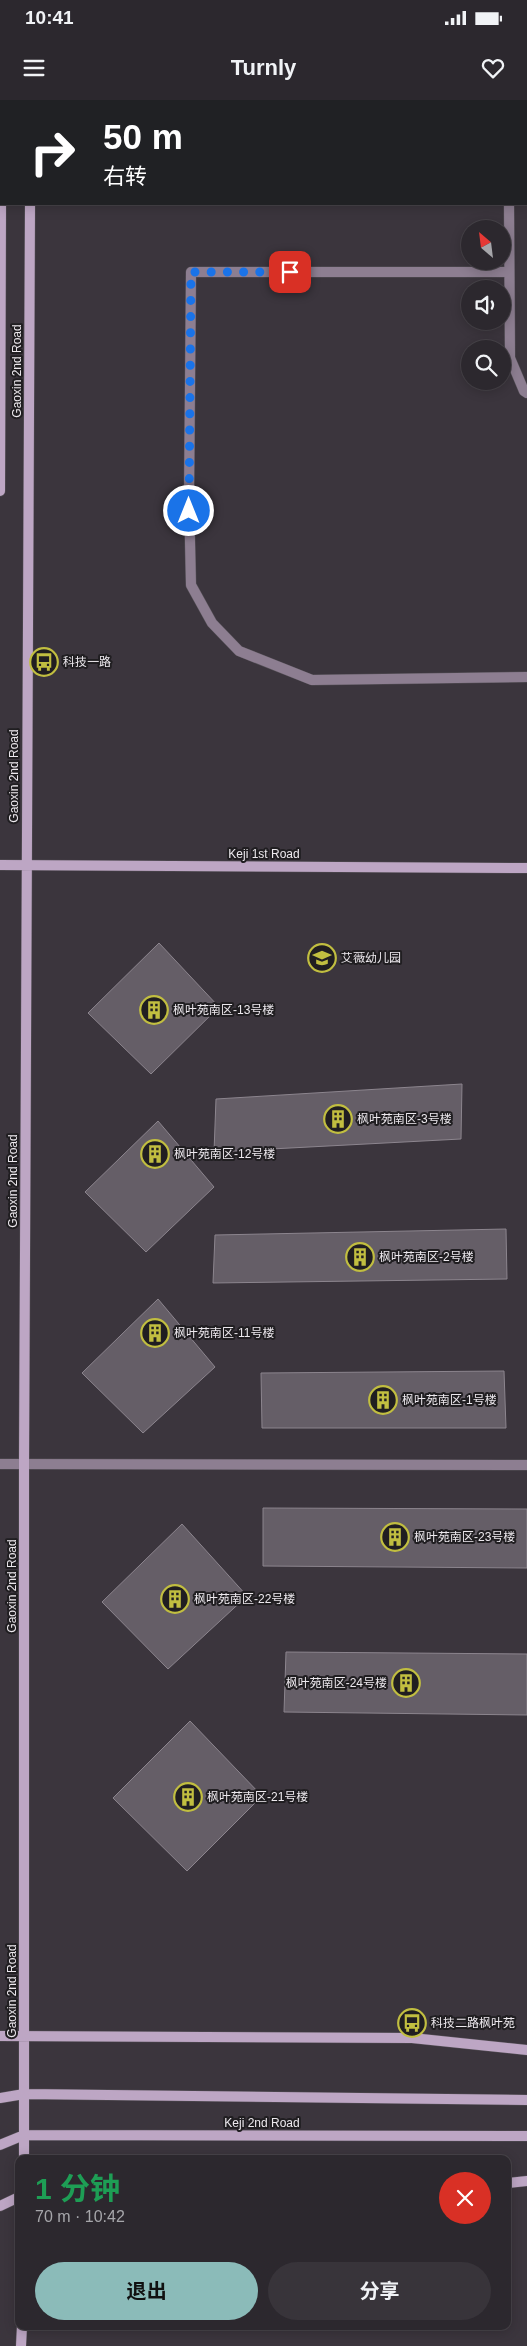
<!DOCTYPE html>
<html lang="zh">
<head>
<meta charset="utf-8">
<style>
	:root { --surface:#2c282e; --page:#38343a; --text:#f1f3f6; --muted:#a6a6aa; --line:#48444a; --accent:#8bbbb9 }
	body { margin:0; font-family:Arial,"Noto Sans SC",sans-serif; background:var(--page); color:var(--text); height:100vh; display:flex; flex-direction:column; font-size:19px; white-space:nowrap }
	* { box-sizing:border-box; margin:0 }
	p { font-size:16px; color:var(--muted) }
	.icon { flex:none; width:28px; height:28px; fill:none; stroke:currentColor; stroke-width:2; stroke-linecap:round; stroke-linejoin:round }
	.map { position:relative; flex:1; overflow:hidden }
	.drawer { position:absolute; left:15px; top:2055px; width:496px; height:175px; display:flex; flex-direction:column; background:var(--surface); border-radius:10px; box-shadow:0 2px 12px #0003,0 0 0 1px var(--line) }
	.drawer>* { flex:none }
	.hud { position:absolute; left:0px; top:0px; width:528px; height:105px; box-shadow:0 2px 12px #0003,0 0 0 1px var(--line); background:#202124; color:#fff; overflow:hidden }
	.needle { width:32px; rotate:332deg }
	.controls { position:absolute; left:461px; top:120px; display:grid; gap:10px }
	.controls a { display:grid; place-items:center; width:50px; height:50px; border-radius:50%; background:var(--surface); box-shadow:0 2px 12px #0003,0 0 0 1px var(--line); font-size:25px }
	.pin { position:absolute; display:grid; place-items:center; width:42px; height:42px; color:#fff; margin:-21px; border-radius:10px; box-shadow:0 2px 8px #0006 }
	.me { position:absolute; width:55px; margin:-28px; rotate:0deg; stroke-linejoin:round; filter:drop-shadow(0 0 4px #0008) }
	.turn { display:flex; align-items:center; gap:18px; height:105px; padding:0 20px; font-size:22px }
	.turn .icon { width:65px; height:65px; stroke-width:2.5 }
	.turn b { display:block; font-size:35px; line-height:42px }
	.round { display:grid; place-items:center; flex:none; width:52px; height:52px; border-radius:26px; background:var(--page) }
	.summary { display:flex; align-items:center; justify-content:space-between; height:85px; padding:0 20px }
	h1 { font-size:30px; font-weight:700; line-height:38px; color:#1e9e55 }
	.cta { display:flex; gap:10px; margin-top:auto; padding:10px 20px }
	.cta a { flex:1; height:58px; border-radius:30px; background:var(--accent); color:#111; font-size:20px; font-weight:700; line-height:58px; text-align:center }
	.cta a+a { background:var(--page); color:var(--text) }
	.status { display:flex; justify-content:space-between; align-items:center; height:35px; padding:0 25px; background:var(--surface); direction:ltr }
	.status svg { height:14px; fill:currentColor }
	header { display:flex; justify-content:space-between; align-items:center; height:65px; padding:0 20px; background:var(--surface); font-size:22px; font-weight:700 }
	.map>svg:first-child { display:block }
	.building { fill:#655e67; stroke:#8c858e }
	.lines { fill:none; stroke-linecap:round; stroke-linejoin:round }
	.street-casing { stroke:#575259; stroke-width:11 }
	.secondary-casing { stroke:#575259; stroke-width:11 }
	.street { stroke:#8d7e91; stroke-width:10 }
	.secondary { stroke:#bda6c4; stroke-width:10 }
	.route { stroke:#1a73e8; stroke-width:9; stroke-dasharray:0 16.2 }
	.labels { text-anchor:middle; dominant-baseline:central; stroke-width:4; stroke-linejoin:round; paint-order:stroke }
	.street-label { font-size:12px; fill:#ede9ee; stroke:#201e21 }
	.poi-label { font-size:12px; fill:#ede9ee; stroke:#201e21; text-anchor:start }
</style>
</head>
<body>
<div class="status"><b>10:41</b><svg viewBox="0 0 49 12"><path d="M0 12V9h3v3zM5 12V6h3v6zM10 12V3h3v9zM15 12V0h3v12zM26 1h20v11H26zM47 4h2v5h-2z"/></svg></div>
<header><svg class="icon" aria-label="menu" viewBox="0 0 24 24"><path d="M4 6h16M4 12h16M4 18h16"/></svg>Turnly<svg class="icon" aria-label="heart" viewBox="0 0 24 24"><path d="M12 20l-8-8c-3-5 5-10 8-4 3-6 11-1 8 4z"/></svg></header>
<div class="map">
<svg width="527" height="2246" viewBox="0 0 527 2246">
	<rect width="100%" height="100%" fill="#3b353d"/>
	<!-- building -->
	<path class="building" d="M159 843 219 907 151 974 88 913Z
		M462 984 461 1039 214 1052 216 999Z
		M158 1021 214 1087 146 1152 85 1092Z
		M506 1129 507 1179 213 1183 215 1135Z
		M158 1199 215 1267 143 1333 82 1273Z
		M504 1271 506 1328H262L261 1273Z
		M263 1408 527 1409V1468L263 1466Z
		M182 1424 247 1496 168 1569 102 1502Z
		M286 1552 527 1554V1615L284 1612Z
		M190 1621 262 1696 187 1771 113 1698Z"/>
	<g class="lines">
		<defs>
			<path id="street" d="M510 1V0
				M509 104 510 258 524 291 527 293
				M508 172H191L189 398 191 485 212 523 239 551 312 580 527 577
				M0 1364 527 1365"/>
			<path id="secondary" d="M2 1V0
				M31 1V0
				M0 391 1 104
				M0 765 527 768
				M0 1936 412 1938 527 1950
				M0 1998 24 1994 527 2000
				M0 2045 24 2035 527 2036
				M24 2059V1364L30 104
				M508 2083 527 2081
				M0 2106 19 2097
				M21 2246 22 2226"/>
		</defs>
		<!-- street casing -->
		<use href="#street" class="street-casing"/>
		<!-- secondary casing -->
		<use href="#secondary" class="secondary-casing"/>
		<!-- street -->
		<use href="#street" class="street"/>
		<!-- secondary -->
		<use href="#secondary" class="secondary"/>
	</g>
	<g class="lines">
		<!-- route -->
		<path class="route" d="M189 411 191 172H290"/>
	</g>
	<!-- icons -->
	<defs>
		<symbol id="bus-ring" viewBox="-11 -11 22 22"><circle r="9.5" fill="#201e21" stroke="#c1be40" stroke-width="1.5"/><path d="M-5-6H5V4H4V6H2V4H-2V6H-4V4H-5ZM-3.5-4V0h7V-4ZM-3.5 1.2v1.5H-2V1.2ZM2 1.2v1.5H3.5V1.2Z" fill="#c1be40"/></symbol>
		<symbol id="school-ring" viewBox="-11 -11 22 22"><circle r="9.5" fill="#201e21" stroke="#c1be40" stroke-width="1.5"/><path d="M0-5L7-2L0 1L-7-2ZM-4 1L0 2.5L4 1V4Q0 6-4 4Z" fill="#c1be40"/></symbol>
		<symbol id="building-ring" viewBox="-11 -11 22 22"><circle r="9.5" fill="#201e21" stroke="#c1be40" stroke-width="1.5"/><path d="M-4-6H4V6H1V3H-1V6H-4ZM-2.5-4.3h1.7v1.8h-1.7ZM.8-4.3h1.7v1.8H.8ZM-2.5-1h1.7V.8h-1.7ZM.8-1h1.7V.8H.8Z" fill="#c1be40"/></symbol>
	</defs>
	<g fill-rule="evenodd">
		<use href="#bus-ring" x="28" y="546" width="32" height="32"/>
		<use href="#school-ring" x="306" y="842" width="32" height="32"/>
		<use href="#building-ring" x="138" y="894" width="32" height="32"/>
		<use href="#building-ring" x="322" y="1003" width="32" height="32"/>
		<use href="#building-ring" x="139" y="1038" width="32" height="32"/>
		<use href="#building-ring" x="344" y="1141" width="32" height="32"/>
		<use href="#building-ring" x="139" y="1217" width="32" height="32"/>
		<use href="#building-ring" x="367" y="1284" width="32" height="32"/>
		<use href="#building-ring" x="379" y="1421" width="32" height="32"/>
		<use href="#building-ring" x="159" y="1483" width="32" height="32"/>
		<use href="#building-ring" x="390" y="1567" width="32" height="32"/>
		<use href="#building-ring" x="172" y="1681" width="32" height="32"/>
		<use href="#bus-ring" x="396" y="1907" width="32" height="32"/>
	</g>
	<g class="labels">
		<!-- street labels -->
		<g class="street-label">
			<text transform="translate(17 271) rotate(-90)">Gaoxin 2nd Road</text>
			<text transform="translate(14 676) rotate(-90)">Gaoxin 2nd Road</text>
			<text x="264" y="754">Keji 1st Road</text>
			<text transform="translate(13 1081) rotate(-90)">Gaoxin 2nd Road</text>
			<text transform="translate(12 1486) rotate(-90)">Gaoxin 2nd Road</text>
			<text transform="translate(12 1891) rotate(-90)">Gaoxin 2nd Road</text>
			<text x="262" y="2023">Keji 2nd Road</text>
		</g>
		<!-- poi labels -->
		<g class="poi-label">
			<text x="63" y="562">科技一路</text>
			<text x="341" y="858">艾薇幼儿园</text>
			<text x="173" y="910">枫叶苑南区-13号楼</text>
			<text x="357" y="1019">枫叶苑南区-3号楼</text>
			<text x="174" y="1054">枫叶苑南区-12号楼</text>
			<text x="379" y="1157">枫叶苑南区-2号楼</text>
			<text x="174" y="1233">枫叶苑南区-11号楼</text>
			<text x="402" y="1300">枫叶苑南区-1号楼</text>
			<text x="414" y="1437">枫叶苑南区-23号楼</text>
			<text x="194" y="1499">枫叶苑南区-22号楼</text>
			<text x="387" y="1583" text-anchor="end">枫叶苑南区-24号楼</text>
			<text x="207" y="1697">枫叶苑南区-21号楼</text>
			<text x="431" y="1923">科技二路枫叶苑</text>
		</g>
	</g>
</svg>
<div class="controls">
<a><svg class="needle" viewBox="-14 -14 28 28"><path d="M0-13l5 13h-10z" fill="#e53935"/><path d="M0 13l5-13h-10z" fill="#a6a6aa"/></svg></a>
<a><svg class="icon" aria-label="sound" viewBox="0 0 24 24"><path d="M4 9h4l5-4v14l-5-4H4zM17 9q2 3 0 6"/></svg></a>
<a><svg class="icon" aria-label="search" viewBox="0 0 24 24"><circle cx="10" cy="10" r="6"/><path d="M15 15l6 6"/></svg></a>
</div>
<div class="pin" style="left:290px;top:172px;background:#d93025"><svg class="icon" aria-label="arrive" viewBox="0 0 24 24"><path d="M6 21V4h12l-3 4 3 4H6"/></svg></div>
<svg class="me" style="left:189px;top:411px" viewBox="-20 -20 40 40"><circle r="17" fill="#1a73e8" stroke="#fff" stroke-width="3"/><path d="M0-11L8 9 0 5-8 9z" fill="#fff"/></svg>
<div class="hud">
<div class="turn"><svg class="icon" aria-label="right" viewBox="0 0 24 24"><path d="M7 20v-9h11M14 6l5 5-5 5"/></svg><div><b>50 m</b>右转</div></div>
</div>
<section class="drawer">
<div class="summary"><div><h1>1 分钟</h1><p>70 m · 10:42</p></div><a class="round" style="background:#d93025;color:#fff"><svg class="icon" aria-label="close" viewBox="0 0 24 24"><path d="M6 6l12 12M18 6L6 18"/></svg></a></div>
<div class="cta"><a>退出</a><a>分享</a></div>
</section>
</div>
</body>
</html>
